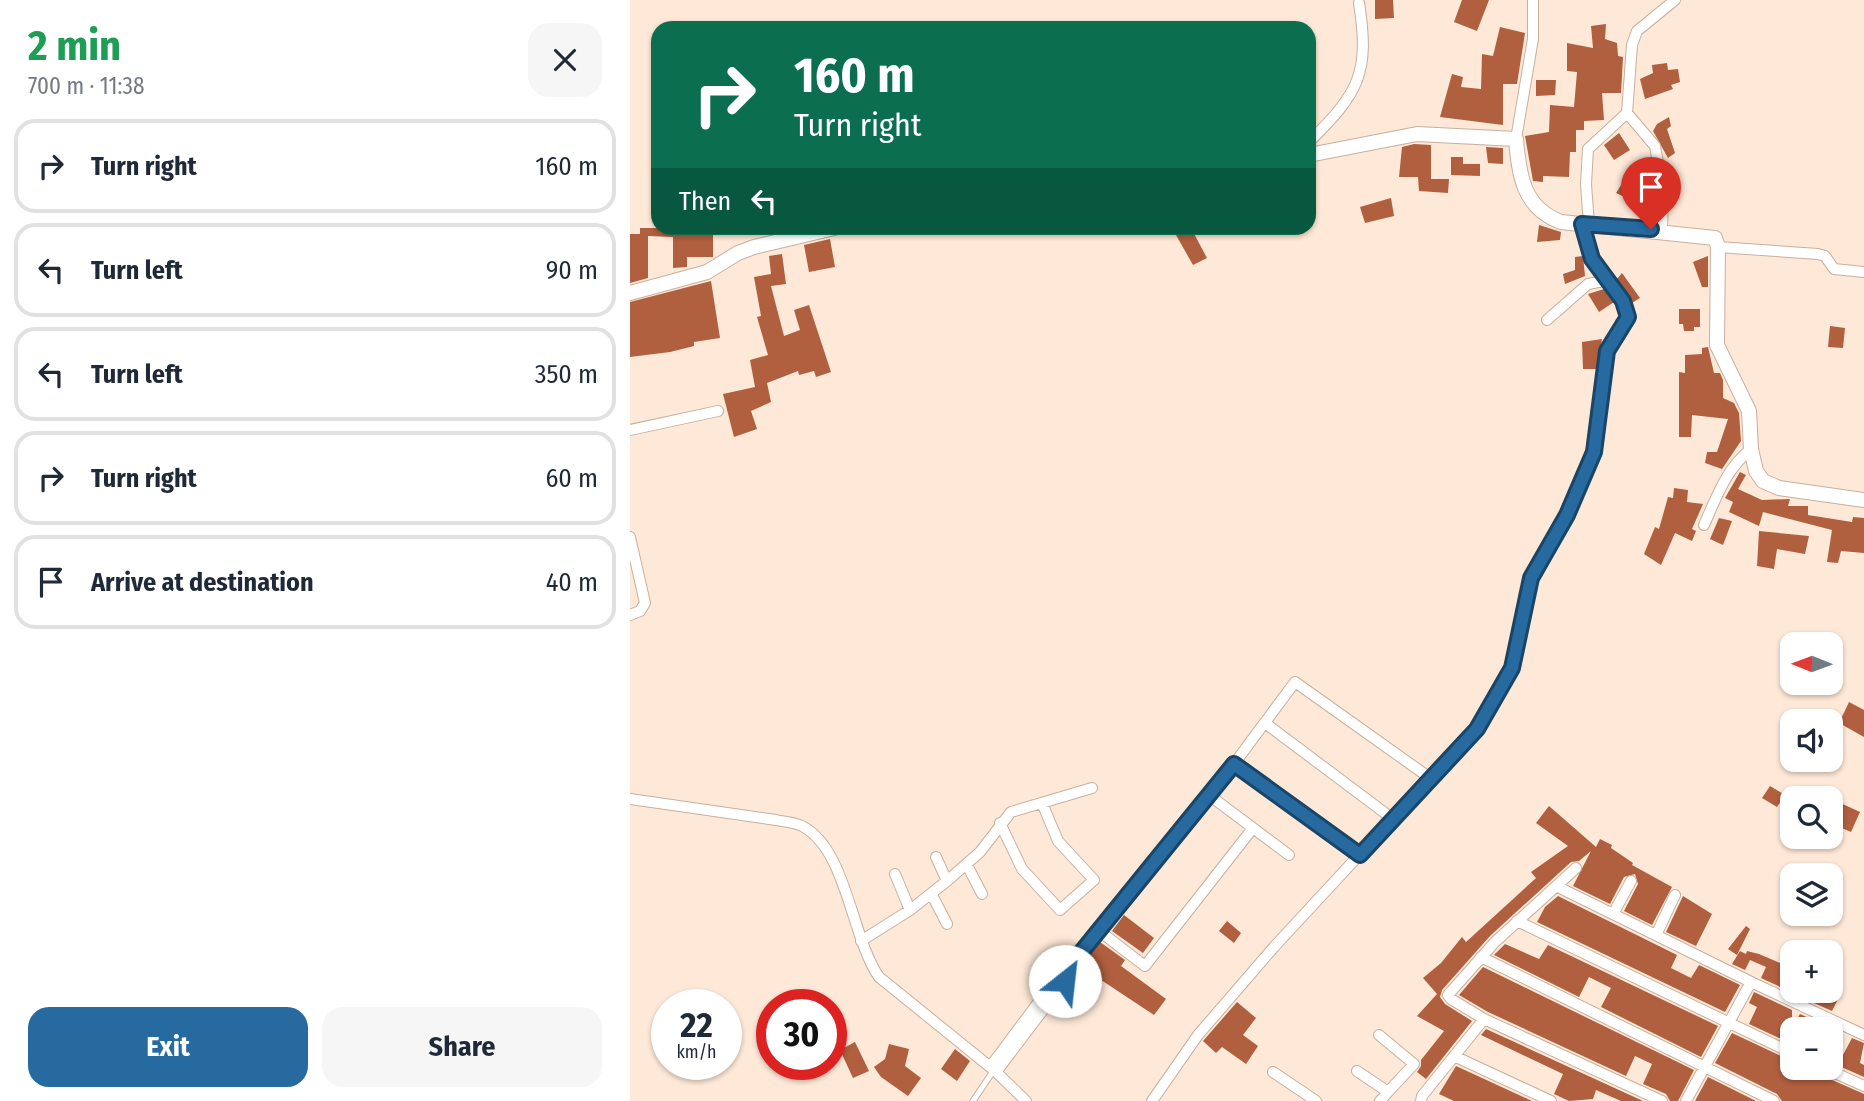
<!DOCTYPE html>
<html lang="en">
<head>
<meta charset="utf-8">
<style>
	:root { --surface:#fff; --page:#f6f6f7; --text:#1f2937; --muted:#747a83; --line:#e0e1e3; --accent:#266a9f }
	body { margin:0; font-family:"Fira Sans Condensed",sans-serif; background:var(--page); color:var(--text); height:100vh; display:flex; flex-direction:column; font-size:26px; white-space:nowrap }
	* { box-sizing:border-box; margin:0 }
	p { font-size:23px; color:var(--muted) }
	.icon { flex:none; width:38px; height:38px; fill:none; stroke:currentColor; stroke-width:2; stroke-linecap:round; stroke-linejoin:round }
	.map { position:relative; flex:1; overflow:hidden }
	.panel { display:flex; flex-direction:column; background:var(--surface); width:630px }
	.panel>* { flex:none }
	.banner { position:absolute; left:21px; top:21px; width:665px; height:214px; border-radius:21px; box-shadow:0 2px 5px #0004; background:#0b6e4f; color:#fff; overflow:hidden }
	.needle { width:46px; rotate:271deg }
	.controls { position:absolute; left:1150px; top:632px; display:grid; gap:14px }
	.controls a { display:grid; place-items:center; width:63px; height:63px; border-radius:14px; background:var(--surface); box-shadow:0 2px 5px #0004; font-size:35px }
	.speed { position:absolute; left:21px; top:989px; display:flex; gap:14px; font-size:35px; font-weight:700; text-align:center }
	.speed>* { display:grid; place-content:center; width:91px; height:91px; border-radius:50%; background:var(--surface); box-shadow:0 2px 5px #0004; line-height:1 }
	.speed small { font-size:18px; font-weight:400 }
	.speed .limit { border:10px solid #d22; background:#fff; color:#111 }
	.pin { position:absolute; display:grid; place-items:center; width:60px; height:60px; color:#fff; margin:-72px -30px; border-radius:50% 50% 50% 0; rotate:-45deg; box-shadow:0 0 7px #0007 }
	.pin .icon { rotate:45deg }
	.me { position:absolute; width:77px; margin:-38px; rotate:29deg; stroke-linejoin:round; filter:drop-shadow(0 0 5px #0008) }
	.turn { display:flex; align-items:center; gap:24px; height:147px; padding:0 28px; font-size:32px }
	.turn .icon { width:91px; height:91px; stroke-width:2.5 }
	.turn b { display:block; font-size:49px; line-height:60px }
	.then { display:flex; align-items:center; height:66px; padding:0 28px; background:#0003; gap:14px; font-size:26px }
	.round { display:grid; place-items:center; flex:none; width:74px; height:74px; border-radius:21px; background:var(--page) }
	.headline { display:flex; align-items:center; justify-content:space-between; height:119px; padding:0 28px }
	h1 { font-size:42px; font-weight:700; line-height:52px; color:#1e9e55 }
	.button { display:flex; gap:14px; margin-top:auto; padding:14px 28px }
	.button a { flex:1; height:80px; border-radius:21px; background:var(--accent); color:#fff; font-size:28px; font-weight:700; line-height:80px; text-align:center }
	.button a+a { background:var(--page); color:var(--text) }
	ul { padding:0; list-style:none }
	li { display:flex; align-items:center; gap:21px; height:94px; margin:0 14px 10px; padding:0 14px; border:4px solid var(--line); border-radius:21px }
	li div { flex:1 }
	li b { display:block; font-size:26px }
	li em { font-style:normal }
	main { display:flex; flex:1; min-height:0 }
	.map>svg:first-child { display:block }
	.building { fill:#b05f3f }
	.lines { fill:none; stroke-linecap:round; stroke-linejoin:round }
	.lane-casing { stroke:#c9af9c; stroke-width:7 }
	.street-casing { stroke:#c9af9c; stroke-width:12 }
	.secondary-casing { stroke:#c9af9c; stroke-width:16 }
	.lane { stroke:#fff; stroke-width:5 }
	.street { stroke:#fff; stroke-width:10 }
	.secondary { stroke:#fff; stroke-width:14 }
	.route-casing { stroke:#194567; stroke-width:18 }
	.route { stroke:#266a9f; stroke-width:12 }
</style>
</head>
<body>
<main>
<section class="panel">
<div class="headline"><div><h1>2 min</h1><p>700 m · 11:38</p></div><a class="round"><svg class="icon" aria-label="close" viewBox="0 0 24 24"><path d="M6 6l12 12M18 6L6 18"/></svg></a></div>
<ul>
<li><svg class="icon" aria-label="right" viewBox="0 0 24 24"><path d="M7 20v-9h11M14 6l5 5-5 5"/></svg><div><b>Turn right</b></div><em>160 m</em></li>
<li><svg class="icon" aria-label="left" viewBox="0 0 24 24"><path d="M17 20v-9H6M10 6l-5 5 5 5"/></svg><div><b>Turn left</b></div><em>90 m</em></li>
<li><svg class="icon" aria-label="left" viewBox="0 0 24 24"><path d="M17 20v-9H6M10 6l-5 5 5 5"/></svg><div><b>Turn left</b></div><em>350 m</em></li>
<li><svg class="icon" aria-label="right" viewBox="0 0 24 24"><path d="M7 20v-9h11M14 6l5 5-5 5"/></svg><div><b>Turn right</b></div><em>60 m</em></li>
<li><svg class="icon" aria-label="arrive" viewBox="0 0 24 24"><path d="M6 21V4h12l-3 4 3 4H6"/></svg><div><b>Arrive at destination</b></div><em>40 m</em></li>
</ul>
<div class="button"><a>Exit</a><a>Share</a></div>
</section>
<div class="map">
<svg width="1234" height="1101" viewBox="0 0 1234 1101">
	<rect width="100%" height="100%" fill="#fee8d7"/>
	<!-- building -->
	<path class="building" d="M745 0H763L764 18 745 19Z
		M832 0H859L847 31 824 22Z
		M976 24 975 39 987 43 988 56 993 57 991 93H972L974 120 954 121V130H946V152H940L939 177 913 176V182L903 181 895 136 919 132 920 105 944 107 947 72 937 71V43L963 48 961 26Z
		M870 27 895 33 887 84H873V125L810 117 822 74 833 77 831 87 851 89 852 54 863 56Z
		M1037 63 1038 70 1048 69 1050 82 1041 85 1043 89 1015 99 1010 79 1023 73 1022 65Z
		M906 80H926L925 95 906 96Z
		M1039 117 1041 126 1037 129 1045 153 1038 158 1023 131 1027 124Z
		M989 133 1000 150 984 160 974 145Z
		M784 144 801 145V179H819L818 193 789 191 788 177H769L772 147Z
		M856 147 873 148V164L858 163Z
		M821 157H833V164H850V176L821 175Z
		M998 174 1021 181 1018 190 1025 194 1022 210 986 193Z
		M761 198 764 216 735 223 730 207Z
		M909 225 931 232 930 240 907 242Z
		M10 228H83V257H57V267L43 268V237L18 236V278L0 283V234H10Z
		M542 228H561L577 258 563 265Z
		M200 239 205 267 179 272 174 245Z
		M152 254 156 284 141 286 154 336 170 330 164 310 179 305 201 372 186 377 184 371 169 375 168 371 137 383 141 402 121 411 127 429 104 437 93 394 125 387 120 360 138 355 127 317 131 316 124 277 141 274 139 256Z
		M953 256 955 276 935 284 933 274 945 270V257Z
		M1078 256V287H1072L1063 262Z
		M992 273 1010 298 1002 303 987 279Z
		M81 281 90 338 64 342V346L40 352 0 357V302Z
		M974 289 984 302 969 312 958 294Z
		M1049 309H1070V327H1064V331H1054L1053 324H1049Z
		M1200 326 1215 328 1213 348 1198 347Z
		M972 339 967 369H953L952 342Z
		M1078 347 1084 373H1090L1093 380V398L1104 403 1109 413 1111 441 1092 469 1075 463 1077 452H1087L1098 419 1062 415 1061 437H1049V372L1055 373V355L1072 354V348Z
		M1110 472 1116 475 1108 489 1132 500 1160 499 1158 506H1178V515L1222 522 1223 517 1234 518V553L1211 551 1208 563 1197 562 1202 530 1133 512 1129 526 1099 512 1103 502 1095 498Z
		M1044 488 1058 490 1057 502 1073 504 1062 529 1066 531 1062 541 1045 533 1031 565 1014 554 1025 527 1029 529 1038 497 1043 498Z
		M1089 518 1102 521 1093 545 1080 539Z
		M1129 531 1179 536 1175 554 1147 549 1144 569 1127 566Z
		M1219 702 1234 710V737L1209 723Z
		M1140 786 1155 795 1147 807 1132 798Z
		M1206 801 1230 812 1221 832 1200 823Z
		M919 806 966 847 970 839 982 845 981 848 1003 863 1002 865 1042 887 1022 925 994 911 1008 884 1005 874 994 877 980 904 943 886 961 851 949 861 941 862 860 936 812 990 810 997 815 1004 842 1021 796 1079 787 1072 791 1066V1060L814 1031 787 1016 807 994 793 978 811 963 832 937 836 942 906 878 901 872 938 846 906 823Z
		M928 896 1047 955 1041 968 1061 978 1069 965 1110 985 1095 1012 907 922 915 907Z
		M1053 896 1082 914 1066 946 1036 932Z
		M494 915 524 938 513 953 482 931Z
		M597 921 611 933 604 943 589 931Z
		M1116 926 1120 929 1107 955 1098 949Z
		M470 942 495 960 491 966 536 999 524 1015 450 966Z
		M875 944 909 959 918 945 1088 1026 1071 1057 971 1007 981 988 959 977 949 997 864 955Z
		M1110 951 1116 954 1117 951 1129 954 1162 968 1161 992 1131 978 1136 967 1120 960 1115 970 1102 964Z
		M853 967 1064 1070 1048 1101H1040L1036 1094 1013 1084 1022 1064 1005 1056 996 1076 858 1012 829 995Z
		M1182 990H1196L1195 993 1208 999 1202 1011 1177 1000Z
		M1124 992 1162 1010V1028L1170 1014 1203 1029H1162V1044L1119 1024 1127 1007 1119 1003Z
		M607 1002 626 1018 613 1035 628 1046 616 1064 592 1047 586 1053 573 1041Z
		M856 1029 1013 1101H991L966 1090 963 1099 939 1101 924 1094 933 1074 851 1035Z
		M1102 1033 1162 1061V1068L1186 1069 1191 1075 1234 1094V1101H1152L1147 1094 1085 1063Z
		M1222 1038 1234 1043 1230 1063 1234 1065V1077L1200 1062V1048L1213 1055Z
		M225 1042 239 1071 223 1078 210 1050Z
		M259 1044 279 1049 275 1066 291 1078 278 1096 251 1077 244 1067 255 1059Z
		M325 1049 340 1061 327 1081 311 1069Z
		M826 1066 902 1101H824L809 1094Z
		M1078 1077 1126 1101H1065Z"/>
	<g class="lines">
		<defs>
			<path id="lane" d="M343 1101 364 1070"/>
			<path id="street" d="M997 113 1025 146 1033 192 1032 230
				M886 139 903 39V0
				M679 142C729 93 740 73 729 3
				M959 225 956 184 958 149 997 113 1002 45 1007 31 1045 0
				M1088 247 1188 254 1195 256 1204 269 1234 272
				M917 320 958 284 979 280
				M0 430 88 411
				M1074 525C1087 496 1096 469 1121 449
				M0 537 15 603 10 611 0 615
				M635 723 763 819
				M604 764 579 795 659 855
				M0 799 146 820C154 822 164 822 172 826 217 849 221 937 249 977L364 1070 396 1101
				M370 823 392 869 430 910 464 880 428 841 412 803
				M730 855 604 764 665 682 800 778
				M337 865 352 894
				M946 868 865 942 818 995 821 999 854 1019 1032 1101
				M317 881 350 852 381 812 462 788
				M926 886 1121 982 1056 1101
				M302 895 317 924
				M280 910 317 881 306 857
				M983 914 1001 881
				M887 921 1162 1053
				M468 930 515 966 623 828
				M1026 935 1045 895
				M231 941 280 910 265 874
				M851 957 1144 1101
				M1121 982 1234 1035
				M749 1035 784 1064 758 1092
				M824 1056 921 1101
				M360 1067 428 976 436 971 579 795
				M1194 1068 1234 1086
				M727 1071 758 1092 750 1101
				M366 1072 435 981 436 971
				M643 1072 686 1101
				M522 1101 568 1035 644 947 855 719 882 668 901 578 937 515 964 452 977 351 998 318 993 301 962 259 952 224
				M791 1101 792 1096 854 1019"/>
			<path id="secondary" d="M679 155 787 134 886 139C889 175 893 208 931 222L1085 238 1088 247 1087 345 1119 411 1121 449 1126 471 1133 481 1149 488 1234 500
				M0 293 77 272 108 253 124 247 204 228"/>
		</defs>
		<!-- lane casing -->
		<use href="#lane" class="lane-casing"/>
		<!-- street casing -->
		<use href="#street" class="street-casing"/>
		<!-- secondary casing -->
		<use href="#secondary" class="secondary-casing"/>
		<!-- lane -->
		<use href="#lane" class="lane"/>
		<!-- street -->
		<use href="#street" class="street"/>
		<!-- secondary -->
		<use href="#secondary" class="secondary"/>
	</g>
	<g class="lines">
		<defs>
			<path id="route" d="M435 981 436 971 604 764 730 855 847 729 882 668 901 578 937 515 964 452 977 351 998 317 993 301 962 259 952 224 1021 229"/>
		</defs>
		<!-- route casing -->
		<use href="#route" class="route-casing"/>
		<!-- route -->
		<use href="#route" class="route"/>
	</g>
</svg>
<div class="controls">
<a><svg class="needle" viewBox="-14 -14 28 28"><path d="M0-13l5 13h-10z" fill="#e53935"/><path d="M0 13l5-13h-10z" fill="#747a83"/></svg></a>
<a><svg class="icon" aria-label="sound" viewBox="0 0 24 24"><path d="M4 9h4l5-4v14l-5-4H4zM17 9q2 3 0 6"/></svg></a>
<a><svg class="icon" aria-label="search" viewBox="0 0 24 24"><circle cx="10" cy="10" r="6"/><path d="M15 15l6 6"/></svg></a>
<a><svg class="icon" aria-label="layers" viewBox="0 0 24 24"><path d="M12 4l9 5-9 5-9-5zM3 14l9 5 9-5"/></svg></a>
<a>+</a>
<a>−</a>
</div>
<div class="speed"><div>22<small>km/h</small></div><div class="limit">30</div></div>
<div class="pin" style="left:1021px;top:229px;background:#d93025"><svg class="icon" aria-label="arrive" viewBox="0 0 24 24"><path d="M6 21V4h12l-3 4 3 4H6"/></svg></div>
<svg class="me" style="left:435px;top:981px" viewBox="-20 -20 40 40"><circle r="19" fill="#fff"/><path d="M0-13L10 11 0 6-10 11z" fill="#266a9f"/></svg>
<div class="banner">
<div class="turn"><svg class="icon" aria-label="right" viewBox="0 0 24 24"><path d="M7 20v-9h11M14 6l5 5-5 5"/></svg><div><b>160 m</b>Turn right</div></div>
<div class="then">Then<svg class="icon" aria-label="left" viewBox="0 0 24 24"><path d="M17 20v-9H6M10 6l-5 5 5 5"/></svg></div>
</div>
</div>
</main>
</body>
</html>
